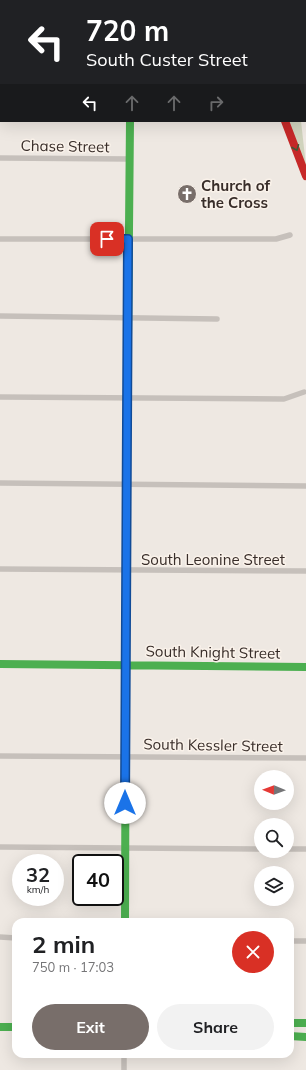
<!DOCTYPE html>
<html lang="en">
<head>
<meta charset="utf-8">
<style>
	:root { --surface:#fff; --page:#f2f2f2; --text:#202124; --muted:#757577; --accent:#786e6a }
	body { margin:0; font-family:Mulish,sans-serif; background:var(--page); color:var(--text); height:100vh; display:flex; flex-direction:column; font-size:15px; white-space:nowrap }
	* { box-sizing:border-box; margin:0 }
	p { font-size:13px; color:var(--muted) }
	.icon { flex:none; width:22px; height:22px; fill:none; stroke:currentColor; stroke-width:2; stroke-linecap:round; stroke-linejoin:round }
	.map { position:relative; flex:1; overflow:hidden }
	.sheet { position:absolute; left:12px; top:918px; width:282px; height:140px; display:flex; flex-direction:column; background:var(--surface); border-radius:12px; box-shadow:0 4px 16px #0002 }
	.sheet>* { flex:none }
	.guide { position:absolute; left:0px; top:0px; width:306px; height:122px; box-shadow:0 4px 16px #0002; background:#202124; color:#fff; overflow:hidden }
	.needle { width:26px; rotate:271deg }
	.fabs { position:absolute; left:254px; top:770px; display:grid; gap:8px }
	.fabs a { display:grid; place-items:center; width:40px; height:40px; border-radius:50%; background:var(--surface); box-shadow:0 4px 16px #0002; font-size:20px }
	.speed { position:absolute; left:12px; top:854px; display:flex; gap:8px; font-size:20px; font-weight:700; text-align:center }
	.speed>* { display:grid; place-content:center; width:52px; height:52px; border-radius:50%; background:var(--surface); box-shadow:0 4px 16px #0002; line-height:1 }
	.speed small { font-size:10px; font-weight:400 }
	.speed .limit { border:2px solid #111; border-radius:6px; background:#fff; color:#111 }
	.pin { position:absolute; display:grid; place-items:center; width:34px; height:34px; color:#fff; margin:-17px; border-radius:8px; box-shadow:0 2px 6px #0006 }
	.me { position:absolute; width:44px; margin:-22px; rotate:0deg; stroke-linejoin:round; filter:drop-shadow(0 0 3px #0008) }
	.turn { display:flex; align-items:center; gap:14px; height:84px; padding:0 20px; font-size:18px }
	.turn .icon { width:52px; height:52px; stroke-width:2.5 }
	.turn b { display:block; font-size:28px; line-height:34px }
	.lanes { display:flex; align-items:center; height:38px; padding:0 20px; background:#0003; justify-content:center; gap:20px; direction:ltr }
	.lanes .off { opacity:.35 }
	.round { display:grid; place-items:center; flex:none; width:42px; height:42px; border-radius:21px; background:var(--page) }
	.summary { display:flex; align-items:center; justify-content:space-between; height:68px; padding:0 20px }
	h1 { font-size:24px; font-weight:700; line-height:30px }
	.cta { display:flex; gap:8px; margin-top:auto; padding:8px 20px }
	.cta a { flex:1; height:46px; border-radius:24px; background:var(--accent); color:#fff; font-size:16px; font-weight:700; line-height:46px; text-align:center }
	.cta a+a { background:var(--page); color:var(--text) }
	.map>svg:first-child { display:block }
	.green { fill:#d0d3bd }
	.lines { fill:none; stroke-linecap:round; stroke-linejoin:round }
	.street { stroke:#c6c0bb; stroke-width:5.5 }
	.fast { stroke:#4caf50; stroke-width:8 }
	.slow { stroke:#ffc107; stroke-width:8 }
	.jam { stroke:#c62828; stroke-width:8 }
	.oneway { stroke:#3f5a37 }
	.route-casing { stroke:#114b97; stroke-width:10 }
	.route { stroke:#1a73e8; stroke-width:7 }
	.labels { text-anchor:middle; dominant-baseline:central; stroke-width:3; stroke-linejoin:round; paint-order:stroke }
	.street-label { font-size:15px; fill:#382d29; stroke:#faf2ea }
	.poi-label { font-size:15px; font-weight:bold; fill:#382d29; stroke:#faf2ea; text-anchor:start }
</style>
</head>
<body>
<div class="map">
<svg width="306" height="1070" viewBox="0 0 306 1070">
	<rect width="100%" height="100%" fill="#eee8e2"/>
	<!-- green -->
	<path class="green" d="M288 121H301L306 166Z"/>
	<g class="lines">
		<!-- street -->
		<path class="street" d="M44 1V0
			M0 27H1
			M0 80H1
			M0 158 129 159
			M0 239H276L290 235
			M0 316 217 319
			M0 397 284 399 304 392
			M0 483 306 486
			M0 569 306 571
			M0 756 306 758
			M0 847 261 849
			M287 849H306
			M0 937 16 938
			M290 941H306
			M124 1054V1070"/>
		<!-- fast -->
		<path class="fast" d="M243 0V1
			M305 95 306 104
			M127 445 130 121
			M0 664 306 667
			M125 922 126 590
			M290 1023H306
			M0 1027H16
			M290 1036 306 1037"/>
		<!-- slow -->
		<path class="slow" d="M295 0V1"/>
		<!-- jam -->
		<path class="jam" d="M285 121 306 176
			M126 590 127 445"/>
	</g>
	<!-- one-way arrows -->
	<defs><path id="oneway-chevron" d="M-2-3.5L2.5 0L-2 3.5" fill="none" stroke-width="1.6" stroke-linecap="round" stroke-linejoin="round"/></defs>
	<use class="oneway" href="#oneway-chevron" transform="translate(296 148) rotate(68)"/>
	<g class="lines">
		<defs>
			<path id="route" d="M107 239H128L125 803"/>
		</defs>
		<!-- route casing -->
		<use href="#route" class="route-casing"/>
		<!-- route -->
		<use href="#route" class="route"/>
	</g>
	<!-- icons -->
	<defs>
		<symbol id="church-disc" viewBox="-11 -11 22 22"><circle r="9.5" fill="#786e6a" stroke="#faf2ea"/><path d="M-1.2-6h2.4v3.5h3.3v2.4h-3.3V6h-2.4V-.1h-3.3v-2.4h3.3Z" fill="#fff"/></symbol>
	</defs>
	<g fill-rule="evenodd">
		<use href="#church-disc" x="176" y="183" width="22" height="22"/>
	</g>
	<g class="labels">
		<!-- street labels -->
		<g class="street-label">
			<text transform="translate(65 146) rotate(1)">Chase Street</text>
			<text x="213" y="559">South Leonine Street</text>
			<text transform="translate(213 652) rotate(1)">South Knight Street</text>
			<text transform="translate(213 745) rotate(1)">South Kessler Street</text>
		</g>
		<!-- poi labels -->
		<g class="poi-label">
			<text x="201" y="185">Church of<tspan x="201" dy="17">the Cross</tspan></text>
		</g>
	</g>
</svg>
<div class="fabs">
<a><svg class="needle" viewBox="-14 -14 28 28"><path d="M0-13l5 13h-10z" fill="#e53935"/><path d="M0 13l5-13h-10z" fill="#757577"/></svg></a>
<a><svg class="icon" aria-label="search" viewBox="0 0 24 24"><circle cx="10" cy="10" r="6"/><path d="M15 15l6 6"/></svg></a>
<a><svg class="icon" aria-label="layers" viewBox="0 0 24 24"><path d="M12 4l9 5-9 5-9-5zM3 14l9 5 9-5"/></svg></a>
</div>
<div class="speed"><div>32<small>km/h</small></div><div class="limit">40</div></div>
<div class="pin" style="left:107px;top:239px;background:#d93025"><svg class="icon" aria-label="arrive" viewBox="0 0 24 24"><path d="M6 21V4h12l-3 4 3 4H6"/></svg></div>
<svg class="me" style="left:125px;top:803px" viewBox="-20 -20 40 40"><circle r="19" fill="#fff"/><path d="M0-13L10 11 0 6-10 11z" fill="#1a73e8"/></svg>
<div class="guide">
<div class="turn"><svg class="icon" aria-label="left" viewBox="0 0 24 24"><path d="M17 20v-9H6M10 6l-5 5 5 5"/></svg><div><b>720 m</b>South Custer Street</div></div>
<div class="lanes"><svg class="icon" aria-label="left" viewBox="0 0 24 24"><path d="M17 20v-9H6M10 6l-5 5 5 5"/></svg><svg class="icon off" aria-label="ahead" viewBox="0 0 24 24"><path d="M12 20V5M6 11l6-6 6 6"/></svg><svg class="icon off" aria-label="ahead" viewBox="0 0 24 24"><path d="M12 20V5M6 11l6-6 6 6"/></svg><svg class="icon off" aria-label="right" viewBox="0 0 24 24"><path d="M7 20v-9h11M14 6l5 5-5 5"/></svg></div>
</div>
<section class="sheet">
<div class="summary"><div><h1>2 min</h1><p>750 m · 17:03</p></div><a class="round" style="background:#d93025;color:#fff"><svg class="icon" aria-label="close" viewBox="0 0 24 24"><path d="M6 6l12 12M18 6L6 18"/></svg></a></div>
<div class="cta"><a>Exit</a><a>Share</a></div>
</section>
</div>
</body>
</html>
